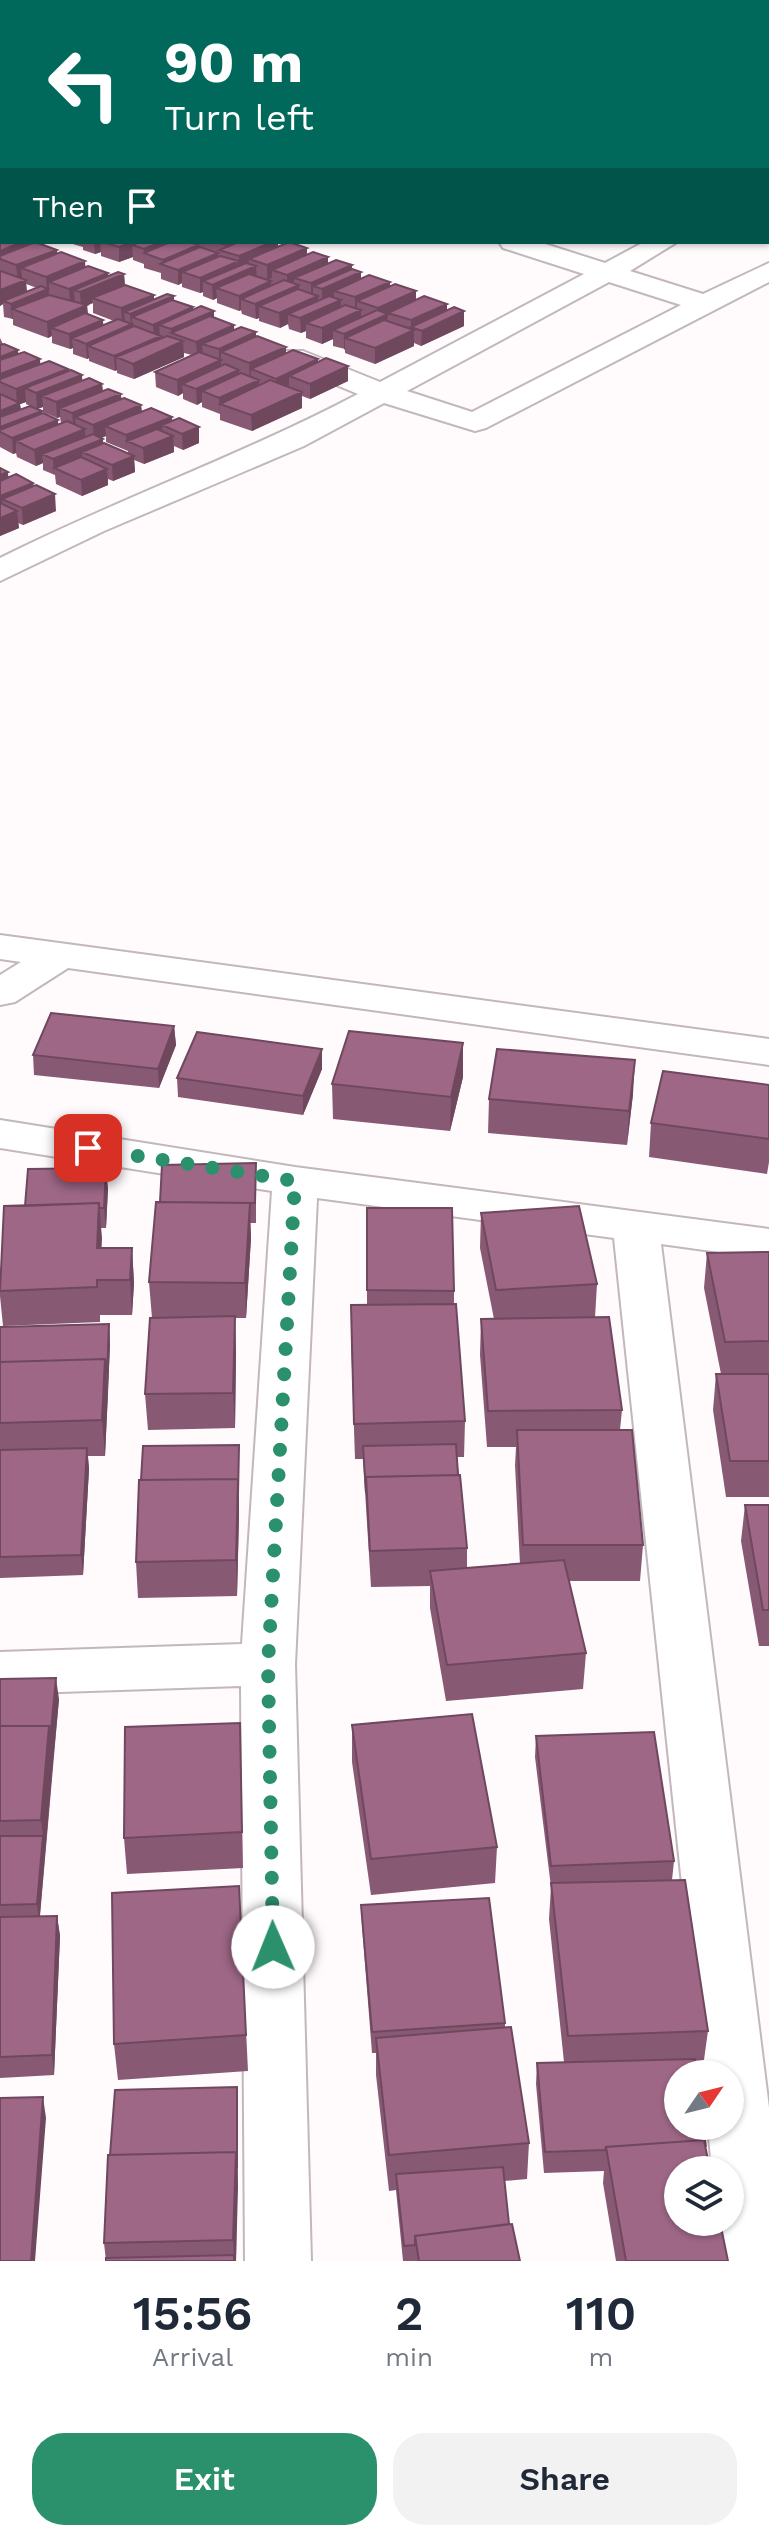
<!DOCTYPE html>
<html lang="en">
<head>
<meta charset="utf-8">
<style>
	:root { --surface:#fff; --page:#f2f2f3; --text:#1f2937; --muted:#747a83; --accent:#2b906c }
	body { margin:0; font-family:"Work Sans",sans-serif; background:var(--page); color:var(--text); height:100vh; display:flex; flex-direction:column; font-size:30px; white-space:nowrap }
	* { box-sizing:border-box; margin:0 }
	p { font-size:26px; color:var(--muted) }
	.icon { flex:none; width:44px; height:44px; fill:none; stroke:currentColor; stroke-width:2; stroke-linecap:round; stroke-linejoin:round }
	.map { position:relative; height:2261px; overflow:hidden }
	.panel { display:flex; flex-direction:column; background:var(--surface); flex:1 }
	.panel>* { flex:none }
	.banner { position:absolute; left:0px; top:0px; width:770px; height:244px; box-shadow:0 2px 6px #0004; background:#00695c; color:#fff; overflow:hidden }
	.needle { width:52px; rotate:55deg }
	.fabs { position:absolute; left:664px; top:2060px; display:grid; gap:16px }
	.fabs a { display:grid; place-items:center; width:80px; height:80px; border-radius:50%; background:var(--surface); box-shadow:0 2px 6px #0004; font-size:40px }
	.pin { position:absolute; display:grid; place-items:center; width:68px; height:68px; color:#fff; margin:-34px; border-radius:16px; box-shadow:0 4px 12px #0006 }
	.me { position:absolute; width:88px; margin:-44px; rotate:359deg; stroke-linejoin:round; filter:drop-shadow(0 0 6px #0008) }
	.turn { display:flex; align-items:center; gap:28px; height:168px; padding:0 32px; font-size:36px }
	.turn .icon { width:104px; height:104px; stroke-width:2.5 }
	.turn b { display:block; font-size:56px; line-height:68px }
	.then { display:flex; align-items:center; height:76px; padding:0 32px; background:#0003; gap:16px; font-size:30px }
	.eta { display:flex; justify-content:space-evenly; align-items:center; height:136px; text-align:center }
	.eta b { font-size:48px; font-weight:600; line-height:56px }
	.cta { display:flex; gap:16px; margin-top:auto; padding:16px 32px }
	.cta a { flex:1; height:92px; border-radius:32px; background:var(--accent); color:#fff; font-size:32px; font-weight:600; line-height:92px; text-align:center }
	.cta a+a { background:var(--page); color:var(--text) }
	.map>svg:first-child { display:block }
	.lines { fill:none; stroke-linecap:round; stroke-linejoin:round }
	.street-casing { stroke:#c2b7bd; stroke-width:4 }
	.street { fill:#fff; fill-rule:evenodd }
	.wall { fill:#885973; fill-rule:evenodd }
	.shaded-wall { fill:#6f485e }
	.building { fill:#9e6786; stroke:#6f485e; stroke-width:2 }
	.route { stroke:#2b906c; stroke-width:14; stroke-dasharray:0 25.2 }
</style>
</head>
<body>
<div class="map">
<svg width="769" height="2261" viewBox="0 0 769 2261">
	<rect width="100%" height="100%" fill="#fffafc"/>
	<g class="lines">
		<defs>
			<path id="street" d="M722 0H750L721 2Z
				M499 242H539L605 263 644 242H677L630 271 703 294 769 263V282L486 428 475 431 384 403 304 446 104 531 0 581V558C118 499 242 455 358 394L283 363 279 357 283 351H303L380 382 584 274 503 248ZM609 282 681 305 472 412 407 391Z
				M0 935 769 1039V1065L68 968 15 1002 0 1005V975L21 962 0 959Z
				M0 1120 295 1167 769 1229V1259L661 1244 769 2108V2261H722L718 2222H730V2170H712L708 2126H730V2074H702L614 1238 317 1198 295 1664 311 2261H245L241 1686 0 1694V1652L242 1644 272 1191 0 1148Z"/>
		</defs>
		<!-- street casing -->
		<use href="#street" class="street-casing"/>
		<!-- street -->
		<use href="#street" class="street"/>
	</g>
	<!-- wall -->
	<path class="wall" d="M410 0H542L549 2H439L436 1 416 2Z
		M605 0H669L662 2H605Z
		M0 102H2V118L0 117Z
		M2 153V183L1 175 0 174V154Z
		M0 183H2V217H0Z
		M0 229 2 242H28V245L57 254 108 276 124 274 125 285 154 299 174 301 193 307V310L234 325V330L256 332V337L286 353 318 362 348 366V381L310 399 302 396V408L252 431 220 420V414L202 407V402L197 405 183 399V393L178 396 156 387 155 372 192 355 184 353V357L134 379 117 373V370L115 371 89 361V358L87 359 73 354V348L70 349 52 343V336L48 338 13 325V319L4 317 3 304 0 306ZM26 284 37 288 27 292ZM93 303V313L114 321 103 326 88 314 87 305Z
		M66 242H278V247L307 248V255L328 257V263L361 272V278L390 282V286L416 291V300L447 310 464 326 421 346 414 343V346L375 364 345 353V349L333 346V339L322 344 306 338V331L301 333 289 329 288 324 280 328 259 321V318L256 319 242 314 241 310 239 311 217 303V298L213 300 203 296V292L200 293 182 287V283L178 285 161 279V273L144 268V264L133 260V257L119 262 101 256V252L95 254 83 250V247Z
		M0 338 3 344 18 354 40 364 68 372 83 381 102 384 103 391 141 405 142 411 172 417V421L199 443 183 450 174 446V452L144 464 134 460 135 472 113 481 108 479V485L82 496 56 484 55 475 43 470V463L36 466 17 457 16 453 13 454 0 447ZM26 402V404L30 406 21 409 20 404ZM43 407V412L57 418 60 417 61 423 58 424V420L42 414V411L37 409ZM106 436V442L128 451V453L103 443 101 438Z
		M0 468 9 477 33 483 34 486 56 511 23 525 18 523 19 528 0 536Z
		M174 1026 176 1045 159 1088 34 1075 33 1055Z
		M322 1069 303 1115 178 1097 177 1078Z
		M463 1077 450 1131 333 1119 332 1084Z
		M769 1085V1162L767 1174 649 1157 651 1123Z
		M633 1094 627 1145 488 1133 489 1099Z
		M256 1163V1223H250L251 1238 246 1318H235L236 1352 235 1428 148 1430 145 1394 152 1318 149 1282Z
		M108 1188 106 1228H101V1248H132L134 1283 132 1315H100V1322L3 1326 0 1296V1282L25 1206Z
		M367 1208 454 1291V1304L465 1421 464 1457H457L467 1548V1568L520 1564 515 1465 516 1447H487L480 1355 481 1319H494L480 1248 481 1213 597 1284 595 1318 622 1410 620 1430 643 1545 640 1581H569L586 1653 583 1689 446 1701 430 1608V1586L371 1587 363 1459H355L351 1341V1305H367Z
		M769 1252V1497H726L713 1410 716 1374H721L704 1288 707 1253Z
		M109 1324 110 1344 105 1456H88L89 1469 83 1575 0 1578V1327Z
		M239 1445V1515L237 1596 138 1598 136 1562Z
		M745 1505H769V1646H759L741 1541Z
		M0 1679 59 1699 40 1916H57L60 1936 54 2075 0 2078Z
		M352 1725 497 1847 495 1883 371 1895 352 1762Z
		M536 1736 674 1861 672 1880 708 2031 703 2067H696L706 2150 728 2261H616L603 2183 604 2171 544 2173 536 2084 537 2063 564 2062 549 1919 551 1887 535 1757Z
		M241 1759 243 1868 127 1874 124 1838Z
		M239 1886 248 2071 118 2080 114 2044Z
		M361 1905 505 2023V2028L529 2143 527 2179 504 2181 509 2224 520 2261H403L396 2190 389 2191 376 2075V2053H372L362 1926Z
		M238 2108 236 2261H106L104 2243 110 2155Z"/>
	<!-- shaded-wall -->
	<path class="shaded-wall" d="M424 0H436V1L424 2Z
		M630 0H669L662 2H630Z
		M2 122V136L0 137V123Z
		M2 237V242H28L29 255 0 259V238Z
		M94 242H100L101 252 95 254Z
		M132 242H176L144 253V249L132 245 133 257 119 262V247Z
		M272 242H278V255L249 259V267L256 266 257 281 216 288 217 298 213 300 212 285 203 281V292L200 293V278L239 262V256Z
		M198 245 199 260 163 265V260Z
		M307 248V263L272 270V278L267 280V265Z
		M57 250 58 264 21 268 22 278 18 280 16 265Z
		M218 253V268L182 272V283L178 285V270Z
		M328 257V272L294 278V286L287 290V275Z
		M85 261 86 276 49 282V304L12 309 13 319H12L11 304 47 290 46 277Z
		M352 265V276L361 272V287L334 291V299L322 304V289L313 286V297L311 298V283Z
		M108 273 109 281 124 274 125 289 92 298 93 303 81 308 80 292 74 290 75 302 70 304 69 289Z
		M26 280 27 295 3 301V304L0 306V290Z
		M271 281 272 296 241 299V310L239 311V296Z
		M390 282V297L357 301V312L355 313V297Z
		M299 285V300L259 306V318L256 319 255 304Z
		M416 291V306L388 313 387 329 345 338V349L344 350V334L378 319V308Z
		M154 295V304L174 296V311L132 317 133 339 88 346 89 358 87 359 86 344 131 325 130 314 124 312 125 322 122 324 121 308Z
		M318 296 319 310 341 300V315L306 323V331L301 333 300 318 288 314V324L280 328 279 313Z
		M447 304V319L464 311V326L421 346 422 331 411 327V331L414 330V346L375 364V348L411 332V320Z
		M87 305 88 321 51 328 52 336 48 338 47 322Z
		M193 307V320L214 311V326L171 333 172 345 171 329 159 325 161 351 183 341 184 357 134 379 133 364 116 357 117 370 115 371 114 356 154 339 153 325Z
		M361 310V326L333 330V339L322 344V328Z
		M103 320 104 335 72 338 73 348 70 349 69 334Z
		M234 325 235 340 202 344 203 355 197 357 196 342Z
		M256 332V348L221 352V376L182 384 183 393 178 396 177 380 219 361V349Z
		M286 347V362L251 369V378L250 379 249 363Z
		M18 350 19 366 0 373V357Z
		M40 359 41 374 0 382V374Z
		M318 359V375L289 376V389L277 394 276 379Z
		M348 366V381L310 399V384Z
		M68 369 69 380 82 375 83 391 42 396 43 407 37 409 36 393 25 388 26 402 20 404 21 419 42 411 43 426 58 420 59 436 16 441V453L13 454 12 438 0 432V411L17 404 16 389Z
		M239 370V385L202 391V402L197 405 196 389Z
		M259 380 260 396 220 404V414L219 398Z
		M102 384 103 400 60 408V417L57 418 56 402Z
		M302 392V408L252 431 251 415Z
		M121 394 122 410 75 417 76 428 74 429 72 413Z
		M141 405 142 421 105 426 106 436 94 441 93 425Z
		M172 417 173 429 162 425 163 437 127 441V451L126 435Z
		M199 427V443L183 450 182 434Z
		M85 429 86 445 42 454 43 463 36 466 34 450Z
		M173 436 174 452 144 464 143 448Z
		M103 439 104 455 82 452 83 464 54 468V476L53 459Z
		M134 456 135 472 113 481 112 465Z
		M107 469 108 485 82 496 81 480Z
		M8 472 9 488 0 492V475Z
		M33 483 35 499H2L3 512 0 513V496Z
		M55 494 56 511 23 525 22 508Z
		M17 511 19 528 0 536V518Z
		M174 1026 176 1045 159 1088 158 1069Z
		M463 1043V1077L450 1131 451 1097Z
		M322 1049V1069L303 1115V1096Z
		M635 1060 633 1094 627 1145 629 1111Z
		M106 1168 108 1188 106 1228 104 1208Z
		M99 1203 102 1238 100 1283 97 1248Z
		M250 1203 251 1238 246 1318 245 1283Z
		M132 1248 134 1283 132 1315 130 1280Z
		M235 1316 236 1352 235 1428 233 1393Z
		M109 1324 110 1344 108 1394 107 1374Z
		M105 1359 108 1394 105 1456 102 1420Z
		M239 1445V1515L237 1596 236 1560Z
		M87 1448 89 1469 83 1575 81 1555Z
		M56 1678 59 1699 53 1762 50 1741Z
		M49 1726 53 1762 39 1925 37 1904 43 1836 41 1820Z
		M57 1916 60 1936 54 2075 52 2055Z
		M237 2087 238 2188 236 2261H234L233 2240Z
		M43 2097 46 2118 35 2261H31Z"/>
	<!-- building -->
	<path class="building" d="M474 0H542L549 2H481Z
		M747 0H769V13H768V2H740Z
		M768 68H769V90H768Z
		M2 185V203H0V186Z
		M2 242H22L0 251V243Z
		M35 242 57 250 16 265 0 259V256Z
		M103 242H132L119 247Z
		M140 242H161L144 249 132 245Z
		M170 242H189L198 245 163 260 144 253Z
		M216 242H234L226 245Z
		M239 242H272L239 256 219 250Z
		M289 242 307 248 267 265 249 259Z
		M200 247 218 253 178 270 160 264Z
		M61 252 85 261 46 277 21 268Z
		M313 252 328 257 287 275 272 270Z
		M220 256 239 261 200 278 182 272Z
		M336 260 352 265 311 283 294 278Z
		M246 263 256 266 212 285 203 281Z
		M88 266 108 273 69 289 49 282Z
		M352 269 361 272 322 289 313 286Z
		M0 271H1L26 280 0 290Z
		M118 272 124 274 80 292 74 290Z
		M249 274 271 281 239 296 216 288Z
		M369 275 390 282 355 297 334 291Z
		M284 280 299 285 255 304 241 299Z
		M395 284 416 291 378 308 357 301Z
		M125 285 154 295 121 308 92 298Z
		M41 286 48 289 11 304 3 301Z
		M298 289 318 296 279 313 259 306Z
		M167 294 174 296 130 314 124 312Z
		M49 295 87 305 47 322 12 309Z
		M329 296 341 300 300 318 288 314Z
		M424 296 447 304 411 320 388 313Z
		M172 300 193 307 153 325 132 317Z
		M345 305 361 310 322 328 306 323Z
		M201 306 214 311 171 329 159 325Z
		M454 307 464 311 422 331 411 327Z
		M377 310 388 314 344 334 333 330Z
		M85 313 103 320 69 334 51 328Z
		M210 316 234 325 196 342 171 333Z
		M118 319 132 324 86 344 72 338Z
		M384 320 414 330 375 348 345 338Z
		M134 326 161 336 114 356 88 346Z
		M241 327 256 332 219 349 202 344Z
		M167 336 183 341 133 364 116 357Z
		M257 336 286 347 249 363 221 352Z
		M4 344 18 350 0 357V345Z
		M293 350 318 359 276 379 251 369Z
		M24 352 40 359 0 374V360Z
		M199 352 221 360 177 380 155 372Z
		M326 358 348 366 310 384 289 376Z
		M49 361 68 369 16 389 0 382V379Z
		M225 364 239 370 196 389 182 384Z
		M71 370 82 375 36 393 25 388Z
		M241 373 259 380 219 398 202 391Z
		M89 378 102 384 56 402 42 396Z
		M270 380 302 392 251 415 220 404Z
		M108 389 121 394 72 413 60 408Z
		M0 394 20 403 0 411Z
		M124 398 141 405 93 425 75 417Z
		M30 406 42 411 0 427V417Z
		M151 408 172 417 126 435 105 426Z
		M43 413 58 420 12 438 0 432V430Z
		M179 418 199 427 182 434 162 425Z
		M67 421 85 429 34 450 16 441Z
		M157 429 173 436 143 448 127 441Z
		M93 434 103 439 53 459 42 454Z
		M104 443 134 456 112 465 82 452Z
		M81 457 107 469 81 480 54 468Z
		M0 468 8 472 0 475Z
		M16 474 33 483 0 496V481Z
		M36 485 55 494 22 508 2 499Z
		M0 503 17 511 0 518Z
		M51 1013 174 1026 158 1069 33 1055Z
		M349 1031 463 1043 451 1097 332 1084Z
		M197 1032 322 1049 303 1096 177 1078Z
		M497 1049 635 1060 629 1111 489 1099Z
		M663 1071 769 1085V1139L651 1123Z
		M256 1163 255 1203 160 1202 162 1165Z
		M106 1168 104 1208H99V1203L25 1206 28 1169Z
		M156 1202 250 1203 245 1283 149 1282Z
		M99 1203 97 1248H132L130 1280H97V1287L0 1291 4 1206Z
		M579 1206 597 1284 496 1290 481 1213Z
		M367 1208H452L454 1291 367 1290Z
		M769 1252V1341L725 1342 707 1253Z
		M456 1304 465 1421 354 1424 351 1305Z
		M235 1316 233 1393 145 1394 150 1318Z
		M609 1317 622 1410 488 1411 481 1319Z
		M109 1324 107 1374 105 1359 0 1362V1327Z
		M105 1359 102 1420 0 1423V1362Z
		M716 1374H769V1461H730Z
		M517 1430H632L643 1545H523Z
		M456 1444 458 1475 366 1477V1493L363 1446Z
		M239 1445 238 1494V1479L141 1480 143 1446Z
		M87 1448 81 1555 0 1557V1450Z
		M460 1475 467 1548 370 1551 366 1477Z
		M238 1479 236 1560 136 1562 139 1480Z
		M745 1505H769V1610H763Z
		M564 1560 586 1653 447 1665 430 1571Z
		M56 1678 50 1741 49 1726H0V1679Z
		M472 1714 497 1847 371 1859 352 1725Z
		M240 1723 242 1832 124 1838 125 1727Z
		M0 1726H49L41 1820 0 1821Z
		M654 1732 674 1861 551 1866 536 1736Z
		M0 1836H43L37 1904 0 1905Z
		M685 1880 708 2031 568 2036 551 1883Z
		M239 1886 246 2035 114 2044 112 1893Z
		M489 1898 505 2023 372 2032 361 1905Z
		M57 1916 52 2055 0 2057V1917Z
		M511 2027 529 2143 389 2155 376 2038Z
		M695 2059 696 2074H678V2126H703L706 2147 704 2140 606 2147 605 2150 545 2152 537 2063Z
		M237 2087V2168L236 2152 110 2155 115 2090Z
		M43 2097 31 2261H0V2098Z
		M704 2140 710 2170H678V2222H720L728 2261H626L606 2147Z
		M236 2152 233 2240 104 2243 108 2155Z
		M503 2167 509 2224 415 2236V2245L404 2246 396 2174Z
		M512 2224 520 2261H419L415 2236Z
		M234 2255V2261H106V2258Z"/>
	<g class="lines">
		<!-- route -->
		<path class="route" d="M88 1148 295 1181 268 1664 273 1947"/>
	</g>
</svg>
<div class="fabs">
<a><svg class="needle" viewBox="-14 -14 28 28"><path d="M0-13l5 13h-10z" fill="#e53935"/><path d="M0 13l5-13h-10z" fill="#747a83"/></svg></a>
<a><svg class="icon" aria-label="layers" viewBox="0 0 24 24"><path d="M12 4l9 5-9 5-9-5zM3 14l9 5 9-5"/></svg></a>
</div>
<div class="pin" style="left:88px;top:1148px;background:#d93025"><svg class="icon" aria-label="arrive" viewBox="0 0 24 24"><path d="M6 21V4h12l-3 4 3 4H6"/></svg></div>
<svg class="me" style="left:273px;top:1947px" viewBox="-20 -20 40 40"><circle r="19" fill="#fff"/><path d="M0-13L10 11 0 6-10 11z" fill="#2b906c"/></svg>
<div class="banner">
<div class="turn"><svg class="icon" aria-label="left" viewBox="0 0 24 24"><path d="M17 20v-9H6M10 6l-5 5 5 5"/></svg><div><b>90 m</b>Turn left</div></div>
<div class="then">Then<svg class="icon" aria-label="arrive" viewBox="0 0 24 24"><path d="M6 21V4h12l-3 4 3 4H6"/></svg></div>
</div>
</div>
<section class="panel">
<div class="eta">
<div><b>15:56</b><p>Arrival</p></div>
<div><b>2</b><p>min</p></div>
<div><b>110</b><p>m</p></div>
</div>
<div class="cta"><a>Exit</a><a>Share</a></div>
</section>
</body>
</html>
